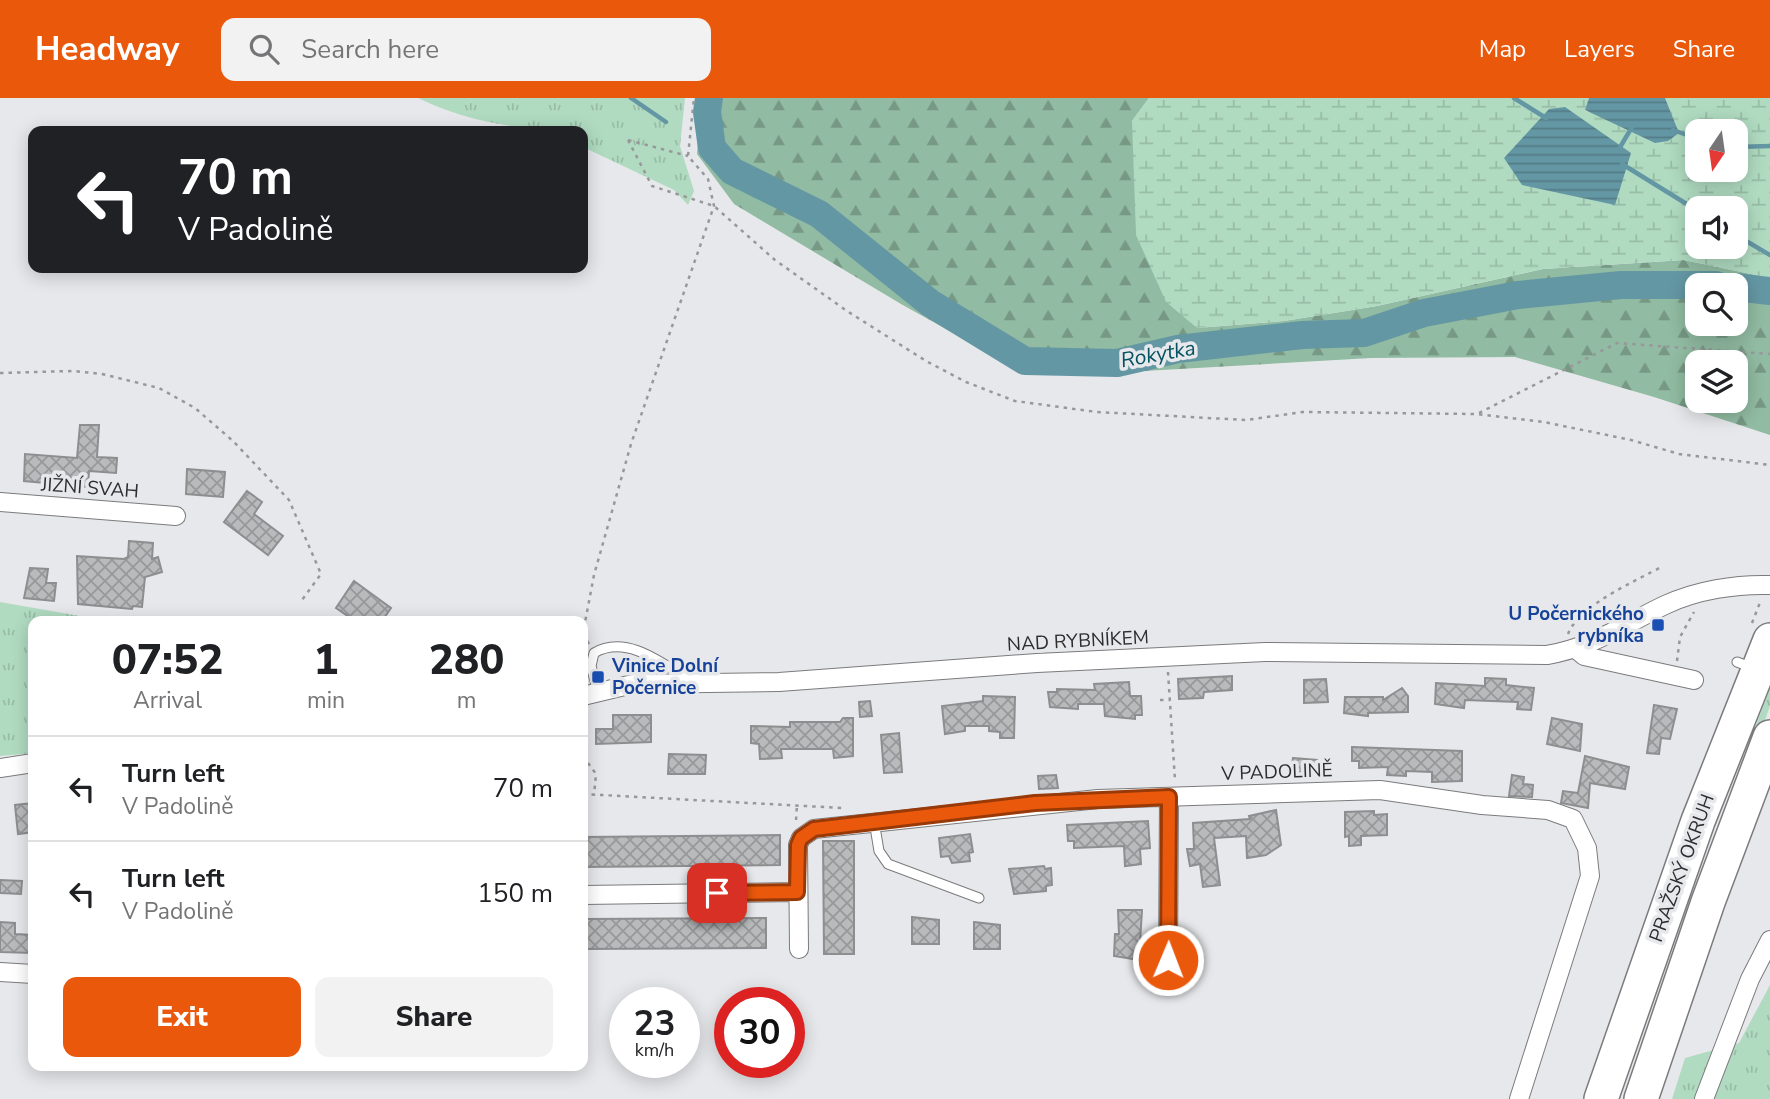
<!DOCTYPE html>
<html lang="en">
<head>
<meta charset="utf-8">
<style>
	:root { --surface:#fff; --page:#f2f2f2; --text:#202124; --muted:#757577; --line:#e0e0e0; --accent:#ea580c }
	body { margin:0; font-family:"Nunito Sans",sans-serif; background:var(--page); color:var(--text); height:100vh; display:flex; flex-direction:column; font-size:26px; white-space:nowrap }
	* { box-sizing:border-box; margin:0 }
	p { font-size:23px; color:var(--muted) }
	.icon { flex:none; width:38px; height:38px; fill:none; stroke:currentColor; stroke-width:2; stroke-linecap:round; stroke-linejoin:round }
	.map { position:relative; flex:1; overflow:hidden }
	.side { position:absolute; left:28px; top:518px; width:560px; height:455px; display:flex; flex-direction:column; background:var(--surface); border-radius:14px; box-shadow:0 4px 18px #0003 }
	.side>* { flex:none }
	.top-card { position:absolute; left:28px; top:28px; width:560px; height:147px; border-radius:14px; box-shadow:0 4px 18px #0003; background:#202124; color:#fff; overflow:hidden }
	.needle { width:46px; rotate:193deg }
	.tools { position:absolute; left:1685px; top:21px; display:grid; gap:14px }
	.tools a { display:grid; place-items:center; width:63px; height:63px; border-radius:14px; background:var(--surface); box-shadow:0 4px 18px #0003; font-size:35px }
	.speed { position:absolute; left:609px; top:889px; display:flex; gap:14px; font-size:35px; font-weight:700; text-align:center }
	.speed>* { display:grid; place-content:center; width:91px; height:91px; border-radius:50%; background:var(--surface); box-shadow:0 4px 18px #0003; line-height:1 }
	.speed small { font-size:18px; font-weight:400 }
	.speed .limit { border:10px solid #d22; background:#fff; color:#111 }
	.pin { position:absolute; display:grid; place-items:center; width:60px; height:60px; color:#fff; margin:-30px; border-radius:14px; box-shadow:0 4px 10px #0006 }
	.me { position:absolute; width:77px; margin:-38px; rotate:1deg; stroke-linejoin:round; filter:drop-shadow(0 0 5px #0008) }
	.turn { display:flex; align-items:center; gap:24px; height:147px; padding:0 35px; font-size:32px }
	.turn .icon { width:91px; height:91px; stroke-width:2.5 }
	.turn b { display:block; font-size:49px; line-height:60px }
	.eta { display:flex; justify-content:space-evenly; align-items:center; height:119px; text-align:center }
	.eta b { font-size:42px; font-weight:800; line-height:49px }
	.cta { display:flex; gap:14px; margin-top:auto; padding:14px 35px }
	.cta a { flex:1; height:80px; border-radius:14px; background:var(--accent); color:#fff; font-size:28px; font-weight:800; line-height:80px; text-align:center }
	.cta a+a { background:var(--page); color:var(--text) }
	ul { padding:0; list-style:none }
	li { display:flex; align-items:center; gap:21px; height:105px; padding:0 35px; border-top:2px solid var(--line) }
	li div { flex:1 }
	li b { display:block; font-size:26px }
	li em { font-style:normal }
	header { display:flex; align-items:center; gap:42px; box-sizing:border-box; height:98px; padding:0 35px; background:var(--accent); color:#fff }
	header strong { font-size:33px }
	nav { display:flex; gap:38px; margin-inline-start:auto; font-size:24px }
	.search { width:490px; height:63px; background:var(--page); display:flex; align-items:center; gap:18px; box-sizing:border-box; padding:0 24px; border-radius:14px; color:var(--muted); font-size:26px }
	.map>svg:first-child { display:block }
	.grass { fill:url(#grass-tufts) }
	.forest { fill:url(#forest-firs); fill-rule:evenodd }
	.wetland { fill:url(#wetland-marsh); fill-rule:evenodd }
	.water { fill:url(#water-rules) }
	.lines { fill:none; stroke-linecap:round; stroke-linejoin:round }
	.stream { stroke:#6497a4; stroke-width:4.5 }
	.river { stroke:#6497a4; stroke-width:28 }
	.building { fill:url(#building-cross-hatch); stroke:#8d8e90; stroke-width:2 }
	.lane-casing { stroke:#7b7b7d; stroke-width:11 }
	.street-casing { stroke:#7b7b7d; stroke-width:20 }
	.highway-casing { stroke:#7b7b7d; stroke-width:36 }
	.path { stroke:#97989a; stroke-width:2.5; stroke-dasharray:3.5 5; stroke-linecap:butt }
	.lane { stroke:#fff; stroke-width:9 }
	.street { stroke:#fff; stroke-width:18 }
	.highway { stroke:#fff; stroke-width:33 }
	.route-casing { stroke:#983908; stroke-width:18 }
	.route { stroke:#ea580c; stroke-width:12 }
	.transit-dot { fill:#1a4fb4; stroke:#e7e8eb; stroke-width:2.5 }
	.labels { text-anchor:middle; dominant-baseline:central; stroke-width:7; stroke-linejoin:round; paint-order:stroke }
	.street-label { font-size:19px; fill:#2d2d2e; stroke:#e7e8eb }
	.transit-label { font-size:19px; font-weight:bold; fill:#164399; stroke:#e7e8eb; text-anchor:end }
	.water-label { font-size:21px; font-style:italic; fill:#045160; stroke:#e7e8eb }
</style>
</head>
<body>
<header>
<strong>Headway</strong>
<div class="search"><svg class="icon" aria-label="search" viewBox="0 0 24 24"><circle cx="10" cy="10" r="6"/><path d="M15 15l6 6"/></svg>Search here</div>
<nav><a>Map</a><a>Layers</a><a>Share</a></nav>
</header>
<div class="map">
<svg width="1770" height="1001" viewBox="0 0 1770 1001">
	<defs>
		<pattern id="grass-tufts" width="24" height="20" patternUnits="userSpaceOnUse" patternTransform="scale(1.75)"><rect width="24" height="20" fill="#b0dbc1"/><path d="M3 7l-1-3M5 7V3M7 7l1-3M15 17l-1-3M17 17v-4M19 17l1-3" fill="none" stroke="#98bca6"/></pattern>
		<pattern id="forest-firs" width="22" height="20" patternUnits="userSpaceOnUse" patternTransform="scale(1.75)"><rect width="22" height="20" fill="#91bba2"/><path d="M5 1l3.5 6h-7zM16 11l3.5 6h-7z" fill="#779884"/></pattern>
		<pattern id="wetland-marsh" width="20" height="14" patternUnits="userSpaceOnUse" patternTransform="scale(1.75)"><rect width="20" height="14" fill="#b0dbc1"/><path d="M1 5h8M5 5V1M11 12h8M15 12V8" fill="none" stroke="#98bca6"/></pattern>
		<pattern id="water-rules" width="6" height="5" patternUnits="userSpaceOnUse" patternTransform="scale(1.75)"><rect width="6" height="5" fill="#6497a4"/><path d="M0 2.5h6" fill="none" stroke="#537c86"/></pattern>
		<pattern id="building-cross-hatch" width="8" height="8" patternUnits="userSpaceOnUse" patternTransform="scale(1.75)"><rect width="8" height="8" fill="#b9babc"/><path d="M0 0l8 8M0 8l8-8" fill="none" stroke="#979899"/></pattern>
	</defs>
	<rect width="100%" height="100%" fill="#e7e8eb"/>
	<!-- grass -->
	<path class="grass" d="M418 0H685L680 48 694 93 688 107 674 92 583 49V33C526 33 469 25 418 0Z
		M0 504 108 523H33V655L0 658Z
		M1770 590V608L1629 1001H1623L1685 817Z
		M1770 887V1001H1672L1685 960 1739 945Z"/>
	<!-- forest -->
	<path class="forest" d="M702 0H1149L1132 23 1197 230 1284 223 1377 208 1543 171 1684 162 1770 180V337L1654 299 1515 259 1371 260 1144 273 1018 271 901 206 734 106 697 56ZM1698 187H1736V226H1698ZM1698 264H1736V303H1698Z"/>
	<!-- wetland -->
	<path class="wetland" d="M1149 0H1589L1585 13 1678 35 1665 0H1770V180L1683 162 1543 171 1377 208 1284 223 1197 230 1166 204 1136 137 1132 23ZM1698 33H1736V72H1698ZM1698 110H1736V149H1698Z"/>
	<!-- water -->
	<path class="water" d="M1589 0H1665L1679 35 1668 43 1655 45 1585 12Z
		M1565 9 1631 55 1615 107 1522 87 1504 60 1549 11Z"/>
	<g class="lines">
		<!-- stream -->
		<path class="stream" d="M631 0 666 24
			M1514 0 1546 20
			M1673 32 1698 41
			M700 45 712 50
			M1736 49 1770 48
			M1619 51 1632 29
			M1622 66 1698 113
			M1736 137 1770 157"/>
		<!-- river -->
		<path class="river" d="M709 0 707 14 712 50 732 73 819 116 930 205 1025 263 1117 265 1178 251 1302 237 1364 235 1424 215 1518 197 1621 187H1716
			M1736 189 1770 193"/>
	</g>
	<!-- building -->
	<path class="building" d="M80 327H99L97 359 117 360 116 375 89 373 88 389 24 383 25 356 77 360Z
		M187 371 225 374 223 399 186 396Z
		M247 393 262 404 254 416 283 438 268 457 224 424Z
		M129 443 153 445 152 461 158 459 162 474 145 479 142 509 133 508 132 511 78 506 77 458 124 461 128 459Z
		M30 470 48 471 46 485H56L54 503 24 500Z
		M354 483 391 510 382 523H355L336 510Z
		M1232 578V592L1204 594 1203 600 1179 601 1178 581Z
		M1485 580 1506 581V587L1534 590 1531 612 1517 611 1518 604 1465 602 1464 610 1435 606 1436 585 1485 588Z
		M1326 581 1328 604 1304 605V582Z
		M1129 584 1130 598H1141L1142 617H1135V621L1105 618 1104 606H1078V611L1050 609 1048 594H1057V591L1095 592 1094 586Z
		M1402 590 1408 598V614L1368 615V618L1344 615 1345 599H1383V602Z
		M983 598 1015 599 1014 640H1000V634L989 633V628H965V633L945 636 942 608 983 603Z
		M870 603 872 618 860 619 859 604Z
		M1654 607 1677 611 1670 641 1661 640 1659 656 1647 655Z
		M613 617H651V644L596 646V631H613Z
		M843 620H853V658L834 660 833 651H781L782 660 760 661 759 646 751 645V628L790 629V624H840Z
		M1552 620 1582 626 1580 653 1547 646Z
		M899 635 902 674 884 675 881 637Z
		M1352 649 1462 653V683L1432 684V674L1406 673V678L1387 677 1388 669 1359 670V663H1352Z
		M669 656 706 657 705 676H668Z
		M1585 658 1629 669 1625 691 1590 685 1588 710 1561 705 1563 693 1578 695Z
		M1293 660 1317 662 1316 676 1291 674Z
		M1056 677 1058 690 1039 691 1038 678Z
		M1512 677 1524 679 1523 686 1533 687 1532 699 1509 698Z
		M33 705V734L18 736 15 707Z
		M1276 712 1281 747 1266 757 1247 760 1246 738 1214 740 1220 787 1203 789 1200 766 1190 768 1187 751H1194L1193 725 1250 721 1249 718Z
		M1374 713V717L1387 716V737L1361 738V747L1349 748V738L1345 739V714Z
		M1148 723 1150 750 1140 751 1141 766 1125 768 1124 748 1074 750V743H1068L1067 727Z
		M970 736 973 754 969 755 970 763 952 765 949 758 941 759 939 740Z
		M780 737V767L583 769V739Z
		M823 743H854V856H824Z
		M1044 768 1045 771 1051 770 1052 787 1046 788V793L1014 796 1009 771Z
		M0 782 22 783 21 796 0 795Z
		M1118 812H1142L1139 862 1114 858 1115 836H1119Z
		M912 819 939 822V846H912Z
		M766 820V850L583 851V821Z
		M0 824 15 825V836L33 837V855L0 854Z
		M974 824 1000 827V851H974Z"/>
	<g class="lines">
		<defs>
			<path id="lane" d="M1737 564 1753 570
				M598 594 591 568 594 555C626 536 662 565 689 582
				M874 723 879 753 888 766 979 800"/>
			<path id="street" d="M0 404 176 418
				M1577 552 1584 558 1694 582
				M583 598 633 586 779 584 1037 565 1265 554 1547 557C1591 550 1625 526 1665 507 1697 492 1736 486 1770 487
				M0 670 33 665
				M583 797 797 794
				M799 851 798 747 801 740 814 731 1098 701 1380 692 1482 707 1548 712 1573 721 1587 750 1590 778 1519 1001
				M1168 862 1169 699
				M0 874 33 876
				M1704 1001 1750 881 1770 842"/>
			<path id="highway" d="M1601 1001 1698 723 1770 542
				M1641 1001 1708 804 1770 639"/>
		</defs>
		<!-- lane casing -->
		<use href="#lane" class="lane-casing"/>
		<!-- street casing -->
		<use href="#street" class="street-casing"/>
		<!-- highway casing -->
		<use href="#highway" class="highway-casing"/>
		<!-- path -->
		<path class="path" d="M628 42 652 88 714 108 775 162 847 213 926 263 966 284 1015 303 1097 314 1246 322 1303 314 1476 316 1544 324 1631 342 1679 356 1770 367
			M628 42 688 58
			M1707 187 1709 178
			M0 275 73 273 102 276 159 290 195 310 233 343 289 402 321 476 302 502
			M1479 315 1617 245 1770 256
			M1752 525 1761 502
			M1568 536C1579 507 1636 483 1663 468
			M589 546 583 535 594 477 631 346 714 108 708 81 688 58 694 0
			M1677 563 1680 539 1694 514
			M1168 574 1175 682
			M1160 602H1170
			M583 658 596 676 594 697
			M583 674 586 696
			M583 696 842 710
			M796 722 797 707"/>
		<!-- lane -->
		<use href="#lane" class="lane"/>
		<!-- street -->
		<use href="#street" class="street"/>
		<!-- highway -->
		<use href="#highway" class="highway"/>
	</g>
	<g class="lines">
		<defs>
			<path id="route" d="M717 795 797 794 798 747 801 740 814 731 1035 705 1169 699 1168 862"/>
		</defs>
		<!-- route casing -->
		<use href="#route" class="route-casing"/>
		<!-- route -->
		<use href="#route" class="route"/>
	</g>
	<!-- markers -->
	<g class="transit-dot">
		<rect x="1651" y="520" width="14" height="14" rx="3.5"/>
		<rect x="591" y="572" width="14" height="14" rx="3.5"/>
	</g>
	<g class="labels">
		<!-- street labels -->
		<g class="street-label">
			<text transform="translate(90 390) rotate(4)">JIŽNÍ SVAH</text>
			<text transform="translate(1078 543) rotate(-3)">NAD RYBNÍKEM</text>
			<text transform="translate(1277 674) rotate(-2)">V PADOLINĚ</text>
			<text transform="translate(1682 770) rotate(-70)">PRAŽSKÝ OKRUH</text>
		</g>
		<!-- transit labels -->
		<g class="transit-label">
			<text x="1644" y="516">U Počernického<tspan x="1644" dy="22">rybníka</tspan></text>
			<text x="612" y="568" text-anchor="start">Vinice Dolní<tspan x="612" dy="22">Počernice</tspan></text>
		</g>
		<!-- water labels -->
		<g class="water-label">
			<text transform="translate(1158 256) rotate(-10)">Rokytka</text>
		</g>
	</g>
</svg>
<div class="tools">
<a><svg class="needle" viewBox="-14 -14 28 28"><path d="M0-13l5 13h-10z" fill="#e53935"/><path d="M0 13l5-13h-10z" fill="#757577"/></svg></a>
<a><svg class="icon" aria-label="sound" viewBox="0 0 24 24"><path d="M4 9h4l5-4v14l-5-4H4zM17 9q2 3 0 6"/></svg></a>
<a><svg class="icon" aria-label="search" viewBox="0 0 24 24"><circle cx="10" cy="10" r="6"/><path d="M15 15l6 6"/></svg></a>
<a><svg class="icon" aria-label="layers" viewBox="0 0 24 24"><path d="M12 4l9 5-9 5-9-5zM3 14l9 5 9-5"/></svg></a>
</div>
<div class="speed"><div>23<small>km/h</small></div><div class="limit">30</div></div>
<div class="pin" style="left:717px;top:795px;background:#d93025"><svg class="icon" aria-label="arrive" viewBox="0 0 24 24"><path d="M6 21V4h12l-3 4 3 4H6"/></svg></div>
<svg class="me" style="left:1168px;top:862px" viewBox="-20 -20 40 40"><circle r="17" fill="#ea580c" stroke="#fff" stroke-width="3"/><path d="M0-11L8 9 0 5-8 9z" fill="#fff"/></svg>
<div class="top-card">
<div class="turn"><svg class="icon" aria-label="left" viewBox="0 0 24 24"><path d="M17 20v-9H6M10 6l-5 5 5 5"/></svg><div><b>70 m</b>V Padolině</div></div>
</div>
<section class="side">
<div class="eta">
<div><b>07:52</b><p>Arrival</p></div>
<div><b>1</b><p>min</p></div>
<div><b>280</b><p>m</p></div>
</div>
<ul>
<li><svg class="icon" aria-label="left" viewBox="0 0 24 24"><path d="M17 20v-9H6M10 6l-5 5 5 5"/></svg><div><b>Turn left</b><p>V Padolině</p></div><em>70 m</em></li>
<li><svg class="icon" aria-label="left" viewBox="0 0 24 24"><path d="M17 20v-9H6M10 6l-5 5 5 5"/></svg><div><b>Turn left</b><p>V Padolině</p></div><em>150 m</em></li>
</ul>
<div class="cta"><a>Exit</a><a>Share</a></div>
</section>
</div>
</body>
</html>
